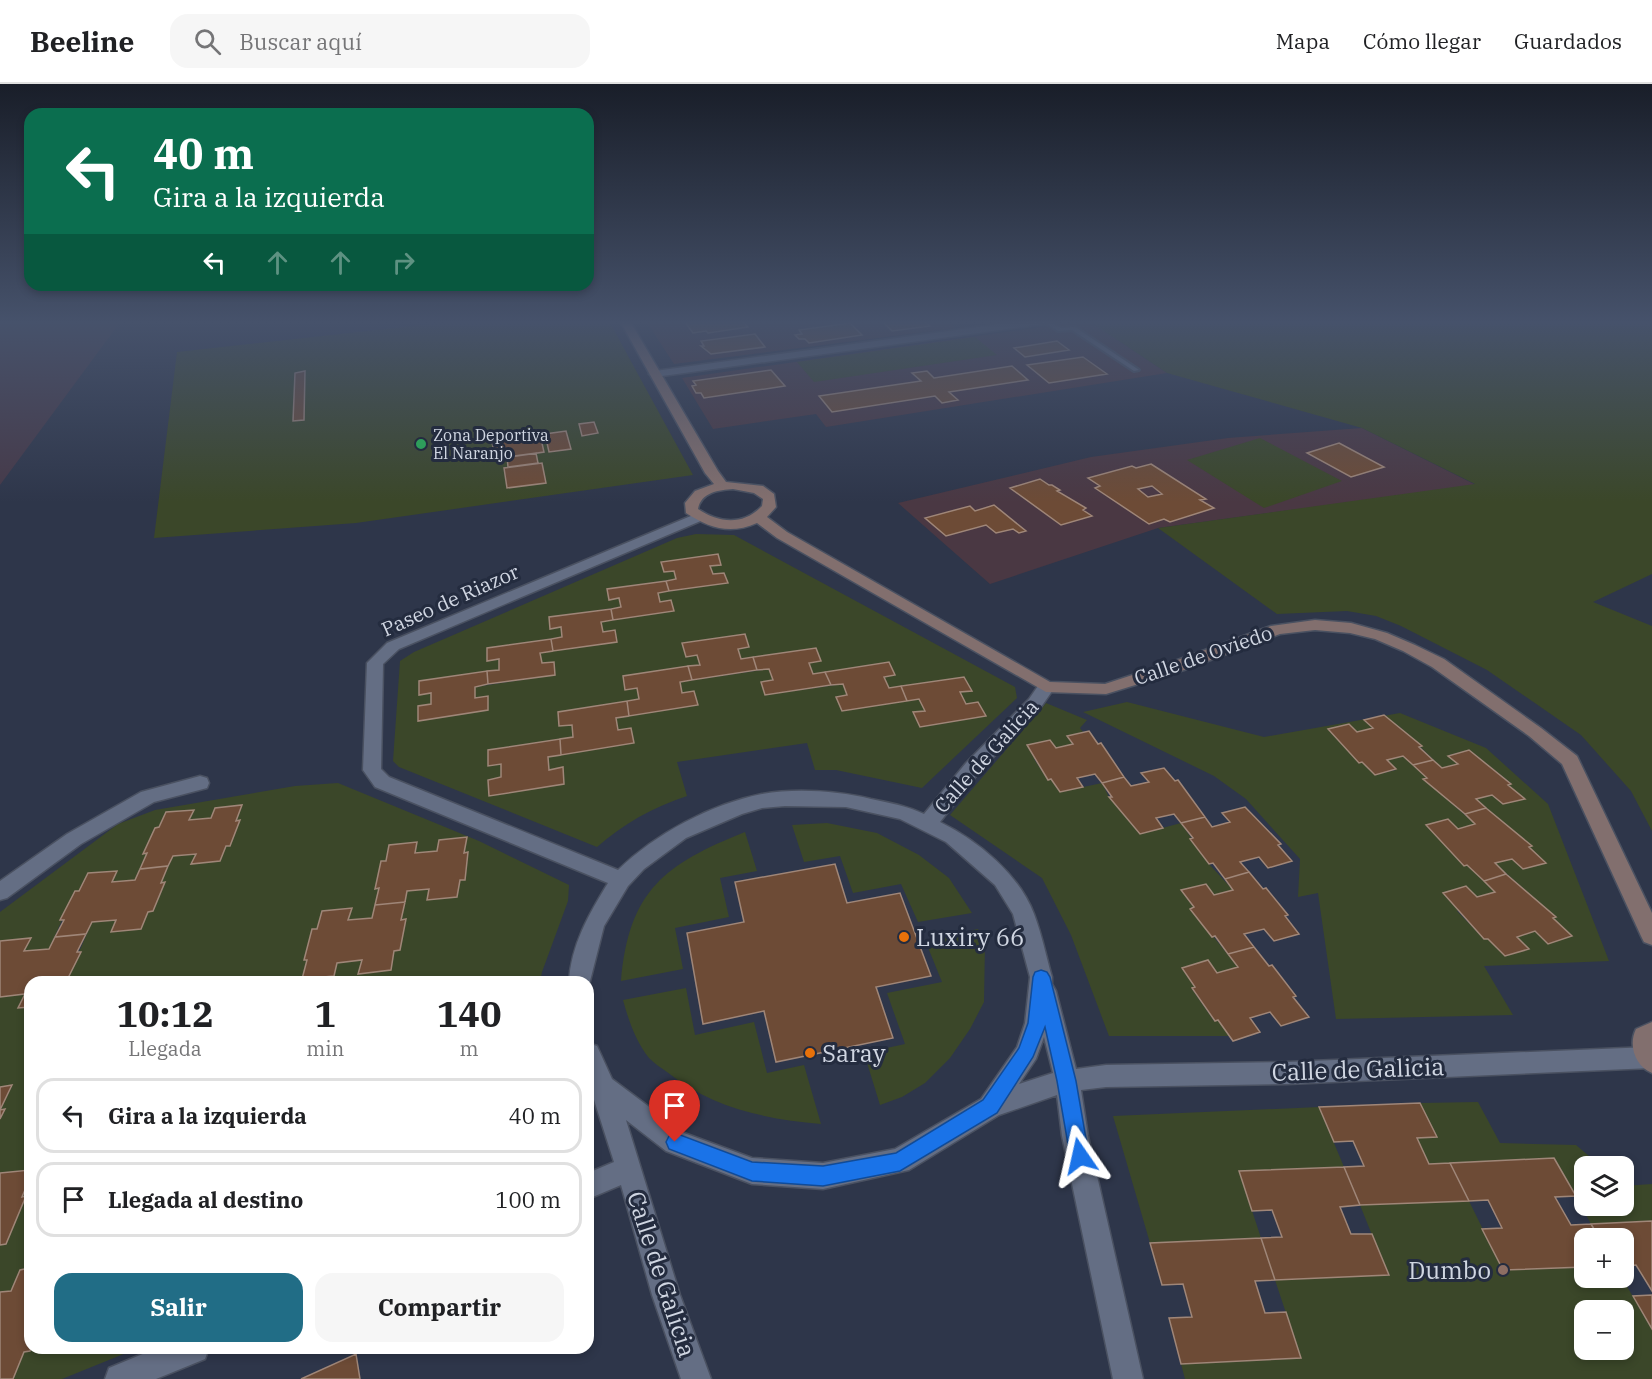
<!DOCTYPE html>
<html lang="es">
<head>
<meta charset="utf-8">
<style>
	:root { --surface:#fff; --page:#f6f6f6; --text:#202124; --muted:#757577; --line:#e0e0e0; --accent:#216d86 }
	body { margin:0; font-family:"IBM Plex Serif",serif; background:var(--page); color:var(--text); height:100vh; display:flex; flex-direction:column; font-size:22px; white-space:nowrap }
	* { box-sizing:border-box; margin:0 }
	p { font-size:20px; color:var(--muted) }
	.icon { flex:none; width:33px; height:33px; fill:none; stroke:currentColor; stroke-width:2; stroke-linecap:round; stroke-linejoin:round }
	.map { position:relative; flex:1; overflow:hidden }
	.side { position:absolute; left:24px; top:892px; width:570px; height:378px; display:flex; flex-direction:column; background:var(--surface); border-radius:18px; box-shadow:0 3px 9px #0003 }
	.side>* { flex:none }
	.guide { position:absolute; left:24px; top:24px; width:570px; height:183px; border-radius:18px; box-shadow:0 3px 9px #0003; background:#0b6e4f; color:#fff; overflow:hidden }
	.controls { position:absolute; left:1574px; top:1072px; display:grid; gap:12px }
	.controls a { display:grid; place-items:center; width:60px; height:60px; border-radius:12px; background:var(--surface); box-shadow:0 3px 9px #0003; font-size:30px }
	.pin { position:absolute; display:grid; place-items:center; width:51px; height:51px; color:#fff; margin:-62px -26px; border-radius:50% 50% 50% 0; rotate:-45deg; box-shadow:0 0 6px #0007 }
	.pin .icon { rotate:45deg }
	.me { position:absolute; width:66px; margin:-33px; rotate:349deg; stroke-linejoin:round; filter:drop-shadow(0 0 4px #0008) }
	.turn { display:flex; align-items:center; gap:21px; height:126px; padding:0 30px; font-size:27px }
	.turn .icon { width:78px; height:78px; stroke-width:2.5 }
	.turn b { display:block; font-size:42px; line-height:51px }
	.lanes { display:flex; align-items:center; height:57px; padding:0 30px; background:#0003; justify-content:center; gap:30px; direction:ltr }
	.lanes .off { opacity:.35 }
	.eta { display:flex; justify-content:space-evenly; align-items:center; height:102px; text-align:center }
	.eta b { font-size:36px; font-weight:700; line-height:42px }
	.action { display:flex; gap:12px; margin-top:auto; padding:12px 30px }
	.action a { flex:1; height:69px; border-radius:18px; background:var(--accent); color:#fff; font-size:24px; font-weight:700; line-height:69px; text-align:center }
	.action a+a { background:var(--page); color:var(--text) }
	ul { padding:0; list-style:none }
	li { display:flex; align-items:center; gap:18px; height:75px; margin:0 12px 9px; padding:0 18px; border:3px solid var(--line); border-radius:18px }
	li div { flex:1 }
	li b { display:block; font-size:22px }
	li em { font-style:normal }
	header { display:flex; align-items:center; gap:36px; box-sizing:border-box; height:84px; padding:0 30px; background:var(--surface); border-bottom:2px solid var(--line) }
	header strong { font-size:28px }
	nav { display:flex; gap:33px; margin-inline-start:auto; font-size:21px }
	.search { width:420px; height:54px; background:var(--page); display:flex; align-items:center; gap:15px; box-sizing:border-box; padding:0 21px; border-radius:18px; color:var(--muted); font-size:22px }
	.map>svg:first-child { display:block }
	.industrial { fill:#463948 }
	.education { fill:#4a3843 }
	.green { fill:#3b4729; fill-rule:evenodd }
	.building { fill:#6d4b36; stroke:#9f8678; stroke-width:1.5; fill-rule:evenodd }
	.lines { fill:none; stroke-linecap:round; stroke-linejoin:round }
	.lane-casing { stroke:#4a5161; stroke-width:4 }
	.street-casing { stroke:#4a5161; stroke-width:3 }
	.secondary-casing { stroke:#4a5161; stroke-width:3 }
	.lane { fill:#646e84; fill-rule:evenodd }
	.street { fill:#646e84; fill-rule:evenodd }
	.secondary { fill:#826f6e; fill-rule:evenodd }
	.route { fill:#1a73e8; stroke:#114b97; stroke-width:1.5 }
	.leisure-dot { fill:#2e9e5b; stroke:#242c3f; stroke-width:2 }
	.food-dot { fill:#e8710a; stroke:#242c3f; stroke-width:2 }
	.education-dot { fill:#8d6e63; stroke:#242c3f; stroke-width:2 }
	.labels { text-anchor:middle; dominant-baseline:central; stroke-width:6; stroke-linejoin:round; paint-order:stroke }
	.far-poi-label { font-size:16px; fill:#d0d6e2; stroke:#242c3f; text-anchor:start }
	.street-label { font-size:20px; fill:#d0d6e2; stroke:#242c3f }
	.near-poi-label { font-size:24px; fill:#d0d6e2; stroke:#242c3f; text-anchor:start }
	.near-street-label { font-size:24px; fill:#d0d6e2; stroke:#242c3f }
</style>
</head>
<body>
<header>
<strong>Beeline</strong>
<div class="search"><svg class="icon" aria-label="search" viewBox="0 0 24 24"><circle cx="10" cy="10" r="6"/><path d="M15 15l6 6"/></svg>Buscar aquí</div>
<nav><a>Mapa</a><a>Cómo llegar</a><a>Guardados</a></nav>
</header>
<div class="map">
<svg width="1652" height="1295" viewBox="0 0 1652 1295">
	<rect width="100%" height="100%" fill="#2e364a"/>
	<!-- industrial -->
	<path class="industrial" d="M0 237H121L0 401Z"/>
	<!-- education -->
	<path class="education" d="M646 237H947L956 244 674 280Z
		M1084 237H1089L1167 289 826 343 816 330 713 345 682 294Z
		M1362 344 1476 401 1158 444 990 500 898 419 1091 373 1228 354Z"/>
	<!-- green -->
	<path class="green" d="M458 237H609L693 391 356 439 154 454 177 268Z
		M1089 237H1652V490L1593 518 1652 542V747L1631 707 1581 651 1487 586 1401 542 1376 532 1347 527 1277 530 1158 444 1475 400 1362 344 1167 289Z
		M975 253 997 271 814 298 797 278Z
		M1260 354 1342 397 1264 424 1187 376Z
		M696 450 734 451 1015 603 1017 614 922 704 836 686H815L807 659 677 678 687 712C653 723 623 740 597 763L399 683 393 677 400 577 414 568 677 454ZM718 471 721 480 710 482 713 490 724 489 727 499 658 509 660 518 671 516 674 527 601 538 603 548 615 546 616 558 540 569 542 579 554 578 555 591 475 603V614L488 612V626L418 637 419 622 431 620V609L420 611V597L499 586V575L487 576V564L562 553 561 543 550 545 549 533 621 523 619 514 609 515 607 505 676 495 674 487 664 488 662 478ZM745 550 749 563 738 565 741 575 816 564 821 577 809 579 813 590 889 578 895 591 884 593 889 604 964 593 971 606 960 608 966 620 978 618 986 632 921 643 913 629 925 627 919 615 842 627 836 613 847 611 843 600 765 611 761 598 773 596 769 585 680 598 682 609 694 607 698 621 616 634 618 646 631 644 633 659 548 673 549 686 563 684 564 700 489 712 488 696 501 693V680L488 682V666L573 653 572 641 559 642 558 628 639 615 637 604 625 606 623 592 700 581 697 571 686 572 682 560Z
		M1127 618 1264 653 1400 629 1486 664 1548 720 1609 877 1484 882 1513 931 1336 935 1318 809 1298 813 1300 775 1246 715 1214 692 1083 628ZM1365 636 1400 643 1442 684 1458 680 1449 671 1469 666 1511 699 1508 701 1524 715 1503 720 1492 711 1476 715 1531 762 1529 763 1546 779 1523 785 1512 775 1495 779 1555 833 1553 834 1548 860 1535 847 1517 853 1528 865 1505 872 1488 855H1484L1457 827 1460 826 1443 809 1466 802 1477 813 1495 808 1467 781H1464L1427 741 1448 735 1458 745 1475 740 1424 695 1427 694 1403 672 1387 676 1396 686 1375 691 1362 678H1359L1329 645 1348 640 1357 648 1373 644Z
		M1046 619 1087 636 1080 644 1083 648 1067 652 1073 660 1056 664 1050 656 1028 661 1037 674 1034 675 1048 696 1051 695 1060 708 1102 699 1109 713 1140 750 1181 739 1209 780 1233 806 1214 811 1206 800 1182 807 1194 823 1191 825 1238 883 1217 889 1208 876 1182 884 1195 903 1192 905 1214 937 1218 936 1230 952H1109L1071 851 1042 794 950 731Z
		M338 699 479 757 569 801 568 817 542 888 540 898H333L337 879 362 876 359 889 391 886 394 867 400 866 405 835 401 836 407 807 429 805 428 816 457 813 460 796 465 795 468 769H464L466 753 440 756 437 767 415 769 416 758 389 761 386 777H381L376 805 379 804 372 834 348 836 351 824 322 827 317 845H312L304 876H307L301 898H66L92 838 116 836 111 848 141 845 148 828 153 827 165 799H161L173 772 196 770 192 780 220 777 226 762H230L239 736 236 737 241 721 216 724 211 734 189 736 193 726 167 728 159 743 155 744 143 769H147L135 796 112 798 116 787 88 789 79 807H75L49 865 24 867 0 857V828L118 740 155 726 295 702Z
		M827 739 877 749 919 771 949 794 972 829 918 838 901 800 853 809 840 772 804 778 792 741Z
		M745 748 757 787 720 794 729 833 675 844 683 885 621 897C629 806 665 780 745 748Z
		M978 845 985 859 984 918 970 945 950 974 925 999 902 1013 880 1021 864 969 905 960 887 909 942 898 925 856Z
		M686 904 695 951 754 938 767 989 804 981 821 1040C765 1035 712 1024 667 988 661 984 654 979 649 974 636 958 628 935 623 916Z
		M25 910 19 924 30 923V1086L0 1089V1035L5 1025 0 1026 12 1002 0 1003V913Z
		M1478 1018 1500 1059 1576 1061 1602 1083H1584V1122H1623V1102L1652 1100V1137L1591 1140 1554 1074 1429 1080 1417 1054 1437 1053 1420 1019Z
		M1319 1023 1344 1083 1239 1087 1261 1154 1150 1159 1113 1032Z
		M30 1094V1184L20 1186 11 1207 0 1208V1161L6 1159 26 1113H22Z
		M1469 1117 1503 1186 1584 1183V1194H1622L1652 1245V1295H1185L1181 1280 1301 1274 1275 1196 1388 1191 1360 1121ZM1584 1227H1623V1266H1584Z
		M31 1265H136L62 1295H13L24 1268 30 1267Z"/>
	<!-- building -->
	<path class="building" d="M684 237H749L743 238 748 243 708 249 706 247 693 249Z
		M882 237H924L930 242 892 247Z
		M850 239 862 251 809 259 805 255H799L795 251 802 250 799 246Z
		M755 250 765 263 711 270 701 262H704L701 257Z
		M1057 257 1069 266 1025 273 1014 264Z
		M1083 273 1107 290 1049 299 1027 281Z
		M1012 282 1028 296 949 308 958 316 942 319 935 312 832 328 819 312 921 297 912 289 927 287 934 294Z
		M771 286 785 302 704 314 701 309H696L692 302 696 301 693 297Z
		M305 287 304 336 293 337 295 289Z
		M594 338 598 349 582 352 579 340Z
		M539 346 544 368 495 375 491 352Z
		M566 347 571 365 549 368 545 350Z
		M1339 359 1384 383 1351 393 1307 369Z
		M536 369 538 379 508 383 507 373Z
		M542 379 546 399 507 404 504 384Z
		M1151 380 1206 415 1200 416 1214 424 1170 438 1164 435 1149 440 1095 404 1100 402 1088 394 1132 382 1136 384ZM1152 402 1162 410 1148 413 1138 405Z
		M1040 395 1049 401H1052L1060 406 1057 407 1086 424 1083 426 1092 432 1061 441 1010 404Z
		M994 421 1026 447 1019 449 1013 445 996 449 986 441 946 452 925 434 970 422 975 427Z
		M718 470 721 481 710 482 713 490 724 489 728 499 669 507 666 497 676 495 674 487 664 488 661 478Z
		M666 497 669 507 658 509 660 518 671 516 674 527 613 536 611 525 621 523 619 514 609 516 607 505Z
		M611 525 613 536 601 538 603 548 615 546 617 558 553 567 551 555 562 553 561 543 550 545 549 533Z
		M745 550 749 563 738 565 741 575 753 573 757 586 692 596 688 582 700 581 697 571 686 573 682 559Z
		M551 555 553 567 540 569 542 579 554 578 555 591 488 600 487 587 499 586V575L487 577V564Z
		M816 564 821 577 809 579 813 590 825 588 831 601 765 611 761 598 773 596 769 585 757 586 753 573Z
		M889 578 895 591 884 593 889 604 901 602 907 617 842 627 836 613 847 611 843 600 831 601 825 588Z
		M688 582 692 596 680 598 682 609 694 607 698 621 629 632 627 617 639 615 637 604 625 606 623 592Z
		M487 587 488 600 475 603V614L488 612V626L418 637V622L431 620V609L419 611V597Z
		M964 593 972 607 960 608 966 620 978 618 986 632 920 643 913 628 925 627 919 615 907 617 901 602Z
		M627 617 629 632 616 634 618 646 631 644 634 659 561 671 560 655 573 653 572 641 559 642 558 628Z
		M1384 631 1422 662 1419 663 1433 676 1413 681 1403 672 1387 676 1396 685 1375 691 1362 678 1359 679 1328 645 1349 640 1357 648 1373 644 1364 636Z
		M1089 647 1098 660 1101 659 1124 693 1102 699 1095 690 1077 694 1083 703 1060 708 1051 695 1048 696 1027 661 1050 656 1056 664 1073 660 1067 652Z
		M560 655 561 671 548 673 549 686 563 683 564 700 489 712 488 696 501 693V680L488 682V666Z
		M1469 666 1511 700 1508 701 1525 715 1503 720 1492 711 1476 715 1486 724 1465 730 1423 695 1427 694 1413 681 1433 676 1442 684 1458 680 1448 672Z
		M1164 684 1175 697 1178 696 1205 733 1181 739 1174 730 1156 734 1163 744 1140 750 1109 713H1112L1102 699 1124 693 1131 702 1149 698 1141 689Z
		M242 721 236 737 240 736 230 762H226L220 777 191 780 196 770 173 772 168 782 140 785 147 769 143 770 155 744 159 743 166 728 194 726 189 736 211 734 215 724Z
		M1245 723 1281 760 1278 761 1292 777 1268 784 1259 773 1240 778 1249 788 1225 795 1213 779 1209 780 1190 755 1193 754 1181 739 1205 733 1212 743 1230 738 1222 729Z
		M1486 724 1532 762 1529 763 1546 779 1523 785 1512 775 1495 779 1506 790 1484 797 1467 781 1464 782 1426 741 1448 735 1458 745 1475 740 1465 730Z
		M467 753 464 769 468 768 465 796H460L457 813 427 816 429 805 407 807 405 818 375 821 379 804 375 805 381 777H386L389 761 417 758 415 769 437 767 439 756Z
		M835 780 847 819 900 809 931 892 876 903 893 954 776 978 764 927 703 940 687 849 744 838 735 798Z
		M168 782 161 799 165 798 153 827 148 828 141 845 111 848 116 836 92 838 86 850 55 853 64 836H60L75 807H79L88 789 117 787 112 798 135 796 140 785Z
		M1249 788 1263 805 1266 804 1288 831 1285 832 1299 850 1274 857 1264 845 1244 850 1254 863 1228 870 1215 852 1212 853 1190 825 1194 823 1181 806 1206 800 1214 811 1233 806 1225 795Z
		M1506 790 1556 833 1553 834 1572 852 1548 860 1535 847 1517 853 1529 865 1505 872 1488 855H1484L1443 809 1466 802 1477 813 1495 808 1484 797Z
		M405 818 401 836 406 835 400 866 394 867 391 886 358 890 362 876 337 879 334 892 302 895 307 876H304L312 845H317L322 827 352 824 348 836 372 834 375 821Z
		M86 850 77 868H81L66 898H30V923L18 924 25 910 0 913V857L31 854 24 867 49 865 55 853Z
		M1254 863 1269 882 1272 881 1296 912 1293 913 1309 933 1281 942 1270 928 1250 934 1260 948 1233 957 1218 936 1215 937 1192 904 1195 903 1182 884 1208 876 1217 889 1238 883 1228 870Z
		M334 892 333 898H301L302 895Z
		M12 1001 0 1026 5 1025 0 1035V1003Z
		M1420 1019 1437 1053 1417 1054 1429 1080 1450 1079 1469 1117 1360 1121 1344 1083 1364 1082 1353 1057 1334 1058 1319 1023Z
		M1554 1074 1576 1112 1555 1113 1571 1141 1591 1140 1600 1155H1584V1183L1503 1186 1482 1145 1502 1144 1488 1116 1469 1117 1450 1079Z
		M1344 1083 1360 1121 1340 1123 1351 1150H1372L1389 1191 1275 1196 1261 1154 1282 1153 1272 1126 1252 1127 1239 1087Z
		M30 1086V1094L22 1113 26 1112 6 1160 0 1161V1089Z
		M1652 1137V1207L1636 1181 1623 1182V1155H1600L1591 1140Z
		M1261 1154 1275 1196 1255 1197 1265 1229 1286 1228 1301 1274 1181 1280 1169 1234 1192 1233 1183 1200 1162 1201 1150 1159Z
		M30 1184 31 1264 30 1267 24 1268 13 1295H0V1208L11 1207 20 1186Z
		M1652 1211V1245L1633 1212Z
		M356 1270 360 1295H301Z"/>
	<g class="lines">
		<defs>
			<path id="lane" d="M1042 237H1049L1061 244 1075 243 1139 286 1134 287 1072 246 1058 247Z"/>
			<path id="street" d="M1021 237H1048L1043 240 655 293 649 290 655 287Z
				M698 429 703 430 705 433 703 436 399 565 383 580 381 685 389 693 618 786C655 750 711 720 762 710 797 704 838 707 871 715 890 719 907 722 924 730L966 679 1029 615 1040 599H1052L1055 603 1041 623 980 687 940 738C977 756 1019 790 1034 830 1042 851 1046 872 1052 893V900L1056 907 1076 985 1106 981 1287 978 1649 963 1652 964V984L1287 1000 1106 1003 1081 1006 1088 1052 1143 1295H1113L1062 1052 1057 1011 999 1031 909 1086 823 1105 752 1100 666 1067 626 1036 680 1211 711 1295H681L652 1211 621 1101 588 1115V1089L614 1078 588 997V959L597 962 612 995 684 1049 752 1074 823 1079 895 1065 981 1015 1017 963 1025 939 1030 893 1013 830 995 801 946 758 900 735 846 723 785 722 762 724 742 730 686 754 644 785 628 802 604 842 588 905V898H569C571 861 589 830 608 799L375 703 363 686 367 579 387 559ZM1044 953 1053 989 1019 1000 1036 975Z
				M200 692 207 694 209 699 207 704 154 718 81 760 7 814 0 816V797L67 750 141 708Z
				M157 1264H209L205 1275 156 1295H105L109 1284Z"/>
			<path id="secondary" d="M620 237H630L718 387 726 398 763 402 774 410 776 423 767 433 787 448 1050 598 1105 600 1172 578 1271 542 1315 536 1351 539 1387 549 1415 561 1444 575 1541 644 1577 672 1652 829V861L1644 858 1641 852 1562 680 1529 652 1432 583 1403 567 1375 555 1350 549 1315 546 1280 550 1184 586 1106 610 1046 608 777 454 757 439C730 451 709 444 686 429L685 419 695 407 714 400 705 389ZM733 405 754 409 763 415 762 422C743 442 719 439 698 425 701 408 719 406 733 405Z
				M1652 938V989C1635 982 1628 961 1636 945Z"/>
		</defs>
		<!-- lane casing -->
		<use href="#lane" class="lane-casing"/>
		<!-- street casing -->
		<use href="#street" class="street-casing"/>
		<!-- secondary casing -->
		<use href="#secondary" class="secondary-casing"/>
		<!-- lane -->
		<use href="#lane" class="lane"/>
		<!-- street -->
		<use href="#street" class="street"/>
		<!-- secondary -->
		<use href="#secondary" class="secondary"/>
	</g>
	<!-- sky -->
	<linearGradient id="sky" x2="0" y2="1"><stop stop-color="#191e29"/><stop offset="0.57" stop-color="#46526b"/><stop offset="1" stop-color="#46526b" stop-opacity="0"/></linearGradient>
	<rect width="1652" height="418" fill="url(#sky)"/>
	<!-- route -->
	<path class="route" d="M1041 886 1047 888 1050 893 1076 997 1089 1072 1087 1079 1080 1082 1073 1079 1070 1072 1057 997 1045 943 1033 973 997 1029 900 1087 823 1102 752 1097 669 1065 666 1058 669 1052 675 1049 752 1078 823 1082 896 1069 983 1016 1019 964 1028 939 1033 893 1035 888Z"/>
	<!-- markers -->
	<circle class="leisure-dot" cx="421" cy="360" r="6"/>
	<g class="food-dot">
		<circle cx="904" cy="853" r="6"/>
		<circle cx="810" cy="969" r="6"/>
	</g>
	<circle class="education-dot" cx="1503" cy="1186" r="6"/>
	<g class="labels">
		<!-- far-poi labels -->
		<g class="far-poi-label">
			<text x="433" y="351">Zona Deportiva<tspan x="433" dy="18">El Naranjo</tspan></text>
		</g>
		<!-- street labels -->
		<g class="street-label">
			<text transform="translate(450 516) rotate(-24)">Paseo de Riazor</text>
			<text transform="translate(1203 571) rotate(-19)">Calle de Oviedo</text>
			<text transform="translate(986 672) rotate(-48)">Calle de Galicia</text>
		</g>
		<!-- near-poi labels -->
		<g class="near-poi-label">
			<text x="916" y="853">Luxiry 66</text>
			<text x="822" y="969">Saray</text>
			<text x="1491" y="1186" text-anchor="end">Dumbo</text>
		</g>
		<!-- near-street labels -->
		<g class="near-street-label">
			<text transform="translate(1358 985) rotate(-2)">Calle de Galicia</text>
			<text transform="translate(662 1190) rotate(72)">Calle de Galicia</text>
		</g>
	</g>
</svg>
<div class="controls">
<a><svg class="icon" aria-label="layers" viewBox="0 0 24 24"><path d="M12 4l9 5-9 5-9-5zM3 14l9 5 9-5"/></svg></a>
<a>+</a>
<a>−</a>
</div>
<div class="pin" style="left:675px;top:1058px;background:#d93025"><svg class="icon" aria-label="arrive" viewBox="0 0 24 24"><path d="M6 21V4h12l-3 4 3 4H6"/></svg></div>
<svg class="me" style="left:1080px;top:1072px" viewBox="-20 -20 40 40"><path d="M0-17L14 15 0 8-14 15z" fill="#1a73e8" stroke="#fff" stroke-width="4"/></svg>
<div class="guide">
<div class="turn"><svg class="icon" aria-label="left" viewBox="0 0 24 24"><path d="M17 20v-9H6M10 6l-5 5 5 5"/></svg><div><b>40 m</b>Gira a la izquierda</div></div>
<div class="lanes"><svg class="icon" aria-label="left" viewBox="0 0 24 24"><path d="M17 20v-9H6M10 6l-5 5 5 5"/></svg><svg class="icon off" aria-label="ahead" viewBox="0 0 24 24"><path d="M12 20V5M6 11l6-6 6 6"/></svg><svg class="icon off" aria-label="ahead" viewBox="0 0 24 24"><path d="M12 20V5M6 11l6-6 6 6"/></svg><svg class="icon off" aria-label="right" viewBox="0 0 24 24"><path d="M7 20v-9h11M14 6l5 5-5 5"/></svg></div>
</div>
<section class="side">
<div class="eta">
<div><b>10:12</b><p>Llegada</p></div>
<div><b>1</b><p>min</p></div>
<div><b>140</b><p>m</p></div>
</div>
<ul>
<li><svg class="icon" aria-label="left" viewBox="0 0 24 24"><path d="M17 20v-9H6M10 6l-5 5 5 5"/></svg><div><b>Gira a la izquierda</b></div><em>40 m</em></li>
<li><svg class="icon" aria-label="arrive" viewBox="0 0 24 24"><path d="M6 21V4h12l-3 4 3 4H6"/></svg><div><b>Llegada al destino</b></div><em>100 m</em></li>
</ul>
<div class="action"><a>Salir</a><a>Compartir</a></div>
</section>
</div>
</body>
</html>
